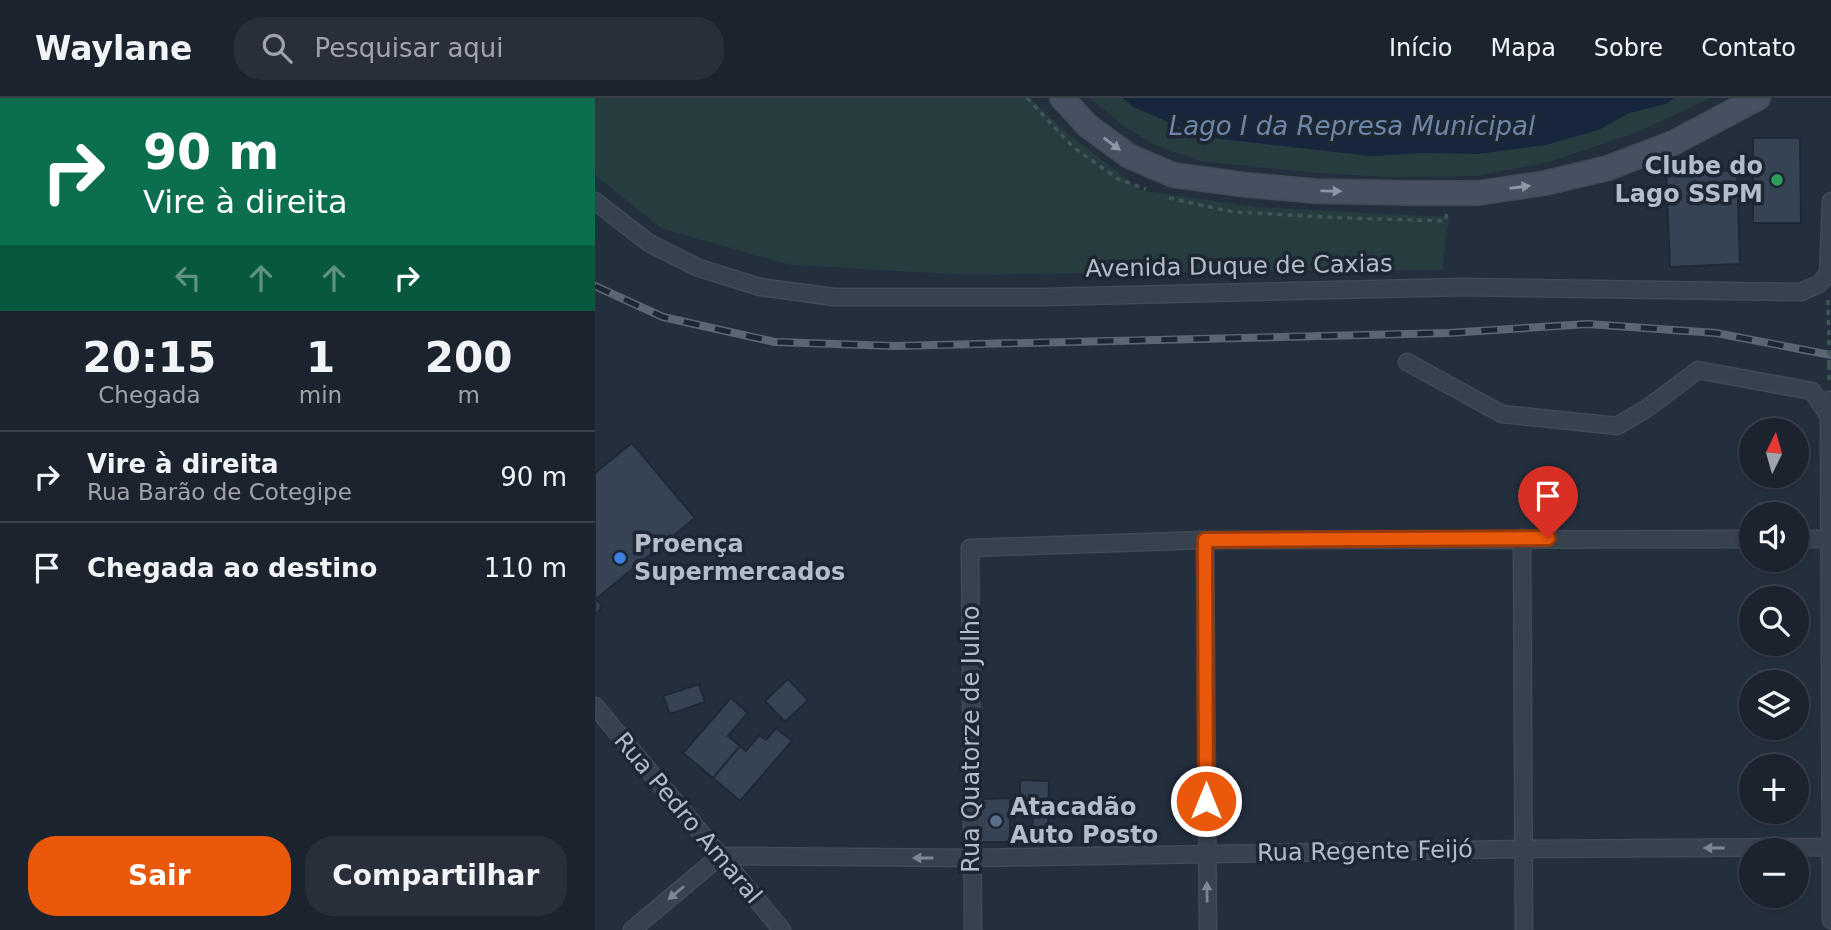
<!DOCTYPE html>
<html lang="pt">
<head>
<meta charset="utf-8">
<style>
	:root { --surface:#1b232e; --page:#282f3a; --text:#f1f3f6; --muted:#a0a4aa; --line:#39404a; --accent:#ea580c }
	body { margin:0; font-family:"DejaVu Sans",sans-serif; background:var(--page); color:var(--text); height:100vh; display:flex; flex-direction:column; font-size:26px; white-space:nowrap }
	* { box-sizing:border-box; margin:0 }
	p { font-size:23px; color:var(--muted) }
	.icon { flex:none; width:38px; height:38px; fill:none; stroke:currentColor; stroke-width:2; stroke-linecap:round; stroke-linejoin:round }
	.map { position:relative; flex:1; overflow:hidden }
	.drawer { display:flex; flex-direction:column; background:var(--surface); width:595px }
	.drawer>* { flex:none }
	.hud { background:#0b6e4f; color:#fff; overflow:hidden }
	.needle { width:46px; rotate:5deg }
	.controls { position:absolute; left:1144px; top:320px; display:grid; gap:14px }
	.controls a { display:grid; place-items:center; width:70px; height:70px; border-radius:50%; background:var(--surface); box-shadow:0 2px 5px #0004,0 0 0 2px var(--line); font-size:35px }
	.pin { position:absolute; display:grid; place-items:center; width:60px; height:60px; color:#fff; margin:-72px -30px; border-radius:50% 50% 50% 0; rotate:-45deg; box-shadow:0 0 7px #0007 }
	.pin .icon { rotate:45deg }
	.me { position:absolute; width:77px; margin:-38px; rotate:0deg; stroke-linejoin:round; filter:drop-shadow(0 0 5px #0008) }
	.turn { display:flex; align-items:center; gap:24px; height:147px; padding:0 28px; font-size:32px }
	.turn .icon { width:91px; height:91px; stroke-width:2.5 }
	.turn b { display:block; font-size:49px; line-height:60px }
	.lanes { display:flex; align-items:center; height:66px; padding:0 28px; background:#0003; justify-content:center; gap:35px; direction:ltr }
	.lanes .off { opacity:.35 }
	.eta { display:flex; justify-content:space-evenly; align-items:center; height:119px; text-align:center }
	.eta b { font-size:42px; font-weight:700; line-height:49px }
	.button { display:flex; gap:14px; margin-top:auto; padding:14px 28px }
	.button a { flex:1; height:80px; border-radius:28px; background:var(--accent); color:#fff; font-size:28px; font-weight:700; line-height:80px; text-align:center }
	.button a+a { background:var(--page); color:var(--text) }
	ul { padding:0; list-style:none }
	li { display:flex; align-items:center; gap:21px; height:91px; padding:0 28px; border-top:2px solid var(--line) }
	li div { flex:1 }
	li b { display:block; font-size:26px }
	li em { font-style:normal }
	header { display:flex; align-items:center; gap:42px; box-sizing:border-box; height:98px; padding:0 35px; background:var(--surface); border-bottom:2px solid var(--line) }
	header strong { font-size:33px }
	nav { display:flex; gap:38px; margin-inline-start:auto; font-size:24px }
	.search { width:490px; height:63px; background:var(--page); display:flex; align-items:center; gap:18px; box-sizing:border-box; padding:0 24px; border-radius:28px; color:var(--muted); font-size:26px }
	main { display:flex; flex:1; min-height:0 }
	.map>svg:first-child { display:block }
	.green { fill:#263c3f }
	.water { fill:#17263c }
	.building { fill:#364354; stroke:#1f2835; stroke-width:2 }
	.lines { fill:none; stroke-linecap:round; stroke-linejoin:round }
	.minor-casing { stroke:#414a57; stroke-width:19 }
	.secondary-casing { stroke:#414a57; stroke-width:26 }
	.path { stroke:#3f5557; stroke-width:3.5; stroke-dasharray:5 5; stroke-linecap:butt }
	.minor { stroke:#38414e; stroke-width:16 }
	.secondary { stroke:#465061; stroke-width:23 }
	.rail-casing { stroke:#5a6575; stroke-width:8 }
	.rail { stroke:#1d2633; stroke-width:5; stroke-dasharray:16; stroke-linecap:butt }
	.path-bridge { stroke:#3f5557; stroke-width:3.5; stroke-dasharray:5 5; stroke-linecap:butt }
	.oneway { fill:#8e96a5 }
	.oneway2 { fill:#7c8592 }
	.route-casing { stroke:#983908; stroke-width:18 }
	.route { stroke:#ea580c; stroke-width:12 }
	.leisure-dot { fill:#2e9e5b; stroke:#1d2633; stroke-width:2.5 }
	.shop-dot { fill:#3f7fe0; stroke:#1d2633; stroke-width:2.5 }
	.service-dot { fill:#5c6f8a; stroke:#1d2633; stroke-width:2.5 }
	.labels { text-anchor:middle; dominant-baseline:central; stroke-width:7; stroke-linejoin:round; paint-order:stroke }
	.poi-label { font-size:24px; font-weight:bold; fill:#b4bcc9; stroke:#1d2633; text-anchor:start }
	.street-label { font-size:24px; fill:#b4bcc9; stroke:#1d2633 }
	.water-label { font-size:26px; font-style:italic; fill:#6d86a8; stroke:#1d2633 }
</style>
</head>
<body>
<header>
<strong>Waylane</strong>
<div class="search"><svg class="icon" aria-label="search" viewBox="0 0 24 24"><circle cx="10" cy="10" r="6"/><path d="M15 15l6 6"/></svg>Pesquisar aqui</div>
<nav><a>Início</a><a>Mapa</a><a>Sobre</a><a>Contato</a></nav>
</header>
<main>
<section class="drawer">
<div class="hud">
<div class="turn"><svg class="icon" aria-label="right" viewBox="0 0 24 24"><path d="M7 20v-9h11M14 6l5 5-5 5"/></svg><div><b>90 m</b>Vire à direita</div></div>
<div class="lanes"><svg class="icon off" aria-label="left" viewBox="0 0 24 24"><path d="M17 20v-9H6M10 6l-5 5 5 5"/></svg><svg class="icon off" aria-label="ahead" viewBox="0 0 24 24"><path d="M12 20V5M6 11l6-6 6 6"/></svg><svg class="icon off" aria-label="ahead" viewBox="0 0 24 24"><path d="M12 20V5M6 11l6-6 6 6"/></svg><svg class="icon" aria-label="right" viewBox="0 0 24 24"><path d="M7 20v-9h11M14 6l5 5-5 5"/></svg></div>
</div>
<div class="eta">
<div><b>20:15</b><p>Chegada</p></div>
<div><b>1</b><p>min</p></div>
<div><b>200</b><p>m</p></div>
</div>
<ul>
<li><svg class="icon" aria-label="right" viewBox="0 0 24 24"><path d="M7 20v-9h11M14 6l5 5-5 5"/></svg><div><b>Vire à direita</b><p>Rua Barão de Cotegipe</p></div><em>90 m</em></li>
<li><svg class="icon" aria-label="arrive" viewBox="0 0 24 24"><path d="M6 21V4h12l-3 4 3 4H6"/></svg><div><b>Chegada ao destino</b></div><em>110 m</em></li>
</ul>
<div class="button"><a>Sair</a><a>Compartilhar</a></div>
</section>
<div class="map">
<svg width="1236" height="832" viewBox="0 0 1236 832">
	<rect width="100%" height="100%" fill="#242f3e"/>
	<!-- green -->
	<path class="green" d="M0 0H435L470 33 545 92 662 109 854 119 847 172 559 174 373 177 196 167 66 130 0 77Z
		M495 0H528L538 9 610 39 776 58 825 55 1003 32 1034 15 1071 6 1079 0H1115L1045 33 954 64 881 78 791 79 711 74 606 63 562 48 530 29Z"/>
	<!-- water -->
	<path class="water" d="M528 0H1079L1071 6 1034 15 1003 32 951 47 882 56 825 55 776 58 610 39 538 9Z"/>
	<!-- building -->
	<path class="building" d="M1158 40H1205L1206 125H1158Z
		M1142 72 1145 166 1075 169 1071 75Z
		M37 345 100 420 1 501 6 507 5 512 0 516V375Z
		M193 581 213 602 190 624 170 603Z
		M104 586 110 604 75 616 68 598Z
		M136 600 153 615 133 638 145 648 118 680 88 655Z
		M181 630 197 643 145 703 118 680 145 648 151 653 164 637 171 642Z
		M425 682 454 683 453 737H437L438 712H425Z
		M415 700V744H386V701Z"/>
	<g class="lines">
		<defs>
			<path id="minor" d="M0 103 54 145 104 170 165 189 239 199H450L868 189 1206 194 1224 186 1233 176 1236 103
				M812 264 907 316 1022 328 1051 311 1103 272 1217 293 1234 318
				M1234 302 1236 822
				M927 440 929 832
				M1202 441H1236
				M610 442 613 832
				M0 608 187 832
				M37 832 125 758 377 760 927 751 1236 749
				M378 832 375 450 610 442 1157 441"/>
			<path id="secondary" d="M467 0 493 28 534 58 578 77 652 87 720 93 815 95H883L950 85 1013 70 1078 45 1163 0"/>
		</defs>
		<!-- minor casing -->
		<use href="#minor" class="minor-casing"/>
		<!-- secondary casing -->
		<use href="#secondary" class="secondary-casing"/>
		<!-- path -->
		<path class="path" d="M432 0 478 49 523 81 551 91
			M574 100 638 114 751 120 850 123 852 115
			M1233 202 1234 248
			M1234 267V286"/>
		<!-- minor -->
		<use href="#minor" class="minor"/>
		<!-- secondary -->
		<use href="#secondary" class="secondary"/>
		<defs>
			<path id="rail" d="M0 188 68 219 180 244 300 248 853 235 993 226 1121 235 1236 257"/>
		</defs>
		<!-- rail casing -->
		<use href="#rail" class="rail-casing"/>
		<!-- rail -->
		<use href="#rail" class="rail"/>
		<!-- path-bridge -->
		<path class="path-bridge" d="M1234 267V248"/>
	</g>
	<!-- one-way arrows -->
	<defs><path id="oneway-solid" d="M-6-.8H1V-3.2L6.5 0L1 3.2V.8H-6Z" transform="scale(1.75)"/></defs>
	<g class="oneway">
		<use href="#oneway-solid" transform="translate(517 46) rotate(37)"/>
		<use href="#oneway-solid" transform="translate(925 89) rotate(-8)"/>
		<use href="#oneway-solid" transform="translate(736 93) rotate(1)"/>
	</g>
	<g class="oneway2">
		<use href="#oneway-solid" transform="translate(1119 750) rotate(180)"/>
		<use href="#oneway-solid" transform="translate(328 760) rotate(-180)"/>
		<use href="#oneway-solid" transform="translate(612 794) rotate(-91)"/>
		<use href="#oneway-solid" transform="translate(81 795) rotate(140)"/>
	</g>
	<g class="lines">
		<defs>
			<path id="route" d="M611 703 610 442 953 440"/>
		</defs>
		<!-- route casing -->
		<use href="#route" class="route-casing"/>
		<!-- route -->
		<use href="#route" class="route"/>
	</g>
	<!-- markers -->
	<circle class="leisure-dot" cx="1182" cy="82" r="7"/>
	<circle class="shop-dot" cx="25" cy="460" r="7"/>
	<circle class="service-dot" cx="401" cy="723" r="7"/>
	<g class="labels">
		<!-- poi labels -->
		<g class="poi-label">
			<text x="1168" y="68" text-anchor="end">Clube do<tspan x="1168" dy="28">Lago SSPM</tspan></text>
			<text x="39" y="446">Proença<tspan x="39" dy="28">Supermercados</tspan></text>
			<text x="415" y="709">Atacadão<tspan x="415" dy="28">Auto Posto</tspan></text>
		</g>
		<!-- street labels -->
		<g class="street-label">
			<text transform="translate(644 168) rotate(-1)">Avenida Duque de Caxias</text>
			<text transform="translate(376 641) rotate(-90)">Rua Quatorze de Julho</text>
			<text transform="translate(93 720) rotate(50)">Rua Pedro Amaral</text>
			<text transform="translate(770 753) rotate(-1)">Rua Regente Feijó</text>
		</g>
		<!-- water labels -->
		<g class="water-label">
			<text x="757" y="28">Lago I da Represa Municipal</text>
		</g>
	</g>
</svg>
<div class="controls">
<a><svg class="needle" viewBox="-14 -14 28 28"><path d="M0-13l5 13h-10z" fill="#e53935"/><path d="M0 13l5-13h-10z" fill="#a0a4aa"/></svg></a>
<a><svg class="icon" aria-label="sound" viewBox="0 0 24 24"><path d="M4 9h4l5-4v14l-5-4H4zM17 9q2 3 0 6"/></svg></a>
<a><svg class="icon" aria-label="search" viewBox="0 0 24 24"><circle cx="10" cy="10" r="6"/><path d="M15 15l6 6"/></svg></a>
<a><svg class="icon" aria-label="layers" viewBox="0 0 24 24"><path d="M12 4l9 5-9 5-9-5zM3 14l9 5 9-5"/></svg></a>
<a>+</a>
<a>−</a>
</div>
<div class="pin" style="left:953px;top:440px;background:#d93025"><svg class="icon" aria-label="arrive" viewBox="0 0 24 24"><path d="M6 21V4h12l-3 4 3 4H6"/></svg></div>
<svg class="me" style="left:611px;top:703px" viewBox="-20 -20 40 40"><circle r="17" fill="#ea580c" stroke="#fff" stroke-width="3"/><path d="M0-11L8 9 0 5-8 9z" fill="#fff"/></svg>
</div>
</main>
</body>
</html>
